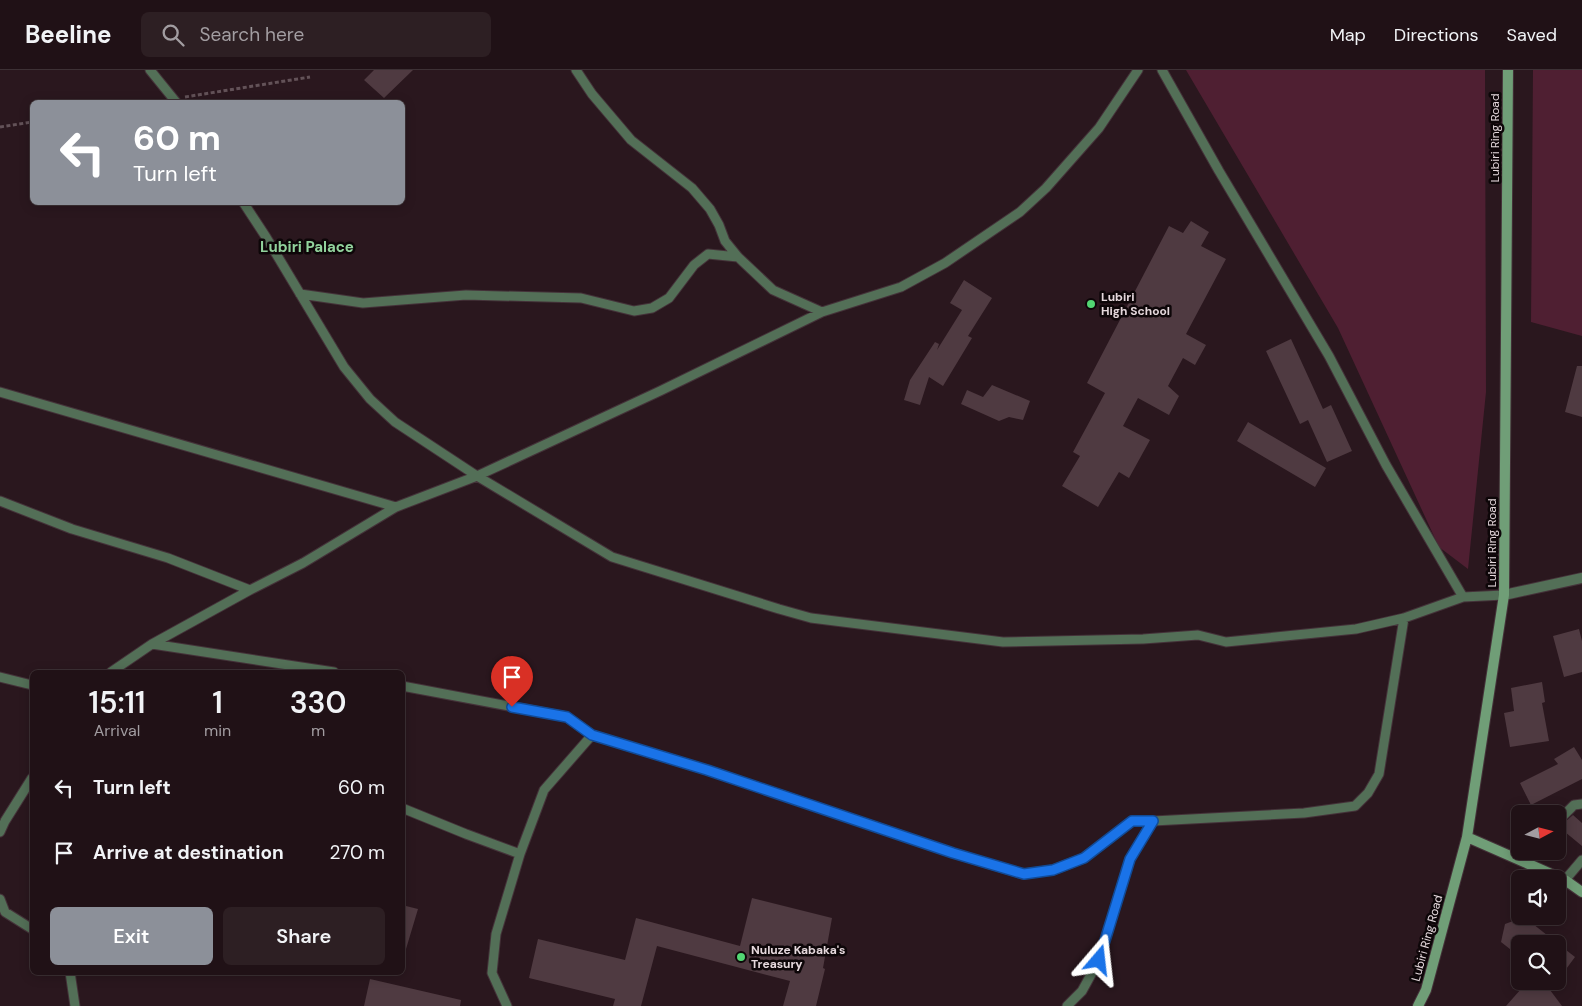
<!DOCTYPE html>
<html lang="en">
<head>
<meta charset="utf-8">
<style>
	:root { --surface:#201116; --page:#2d1f23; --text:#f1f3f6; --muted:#a29da1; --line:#3d3135; --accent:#8c9099 }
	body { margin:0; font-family:"DM Sans",sans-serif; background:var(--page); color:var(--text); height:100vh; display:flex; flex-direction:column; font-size:19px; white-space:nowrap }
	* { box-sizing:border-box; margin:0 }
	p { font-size:16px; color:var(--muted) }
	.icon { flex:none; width:28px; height:28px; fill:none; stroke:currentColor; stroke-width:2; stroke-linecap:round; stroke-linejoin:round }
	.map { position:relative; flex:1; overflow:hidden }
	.panel { position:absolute; left:30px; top:600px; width:375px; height:305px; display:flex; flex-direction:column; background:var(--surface); border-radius:8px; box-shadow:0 2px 12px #0003,0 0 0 1px var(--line) }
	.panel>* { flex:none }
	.top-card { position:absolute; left:30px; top:30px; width:375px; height:105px; border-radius:8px; box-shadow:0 2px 12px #0003,0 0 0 1px var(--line); background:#8c9099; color:#fff; overflow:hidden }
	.needle { width:32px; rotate:83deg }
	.controls { position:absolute; left:1511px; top:735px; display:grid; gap:10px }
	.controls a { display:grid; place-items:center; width:55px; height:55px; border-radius:8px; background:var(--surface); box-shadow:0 2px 12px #0003,0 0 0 1px var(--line); font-size:25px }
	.pin { position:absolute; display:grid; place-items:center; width:42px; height:42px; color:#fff; margin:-51px -21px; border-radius:50% 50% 50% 0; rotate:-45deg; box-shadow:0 0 5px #0007 }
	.pin .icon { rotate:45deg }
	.me { position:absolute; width:55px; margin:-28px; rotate:17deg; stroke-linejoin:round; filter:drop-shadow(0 0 4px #0008) }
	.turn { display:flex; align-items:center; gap:18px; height:105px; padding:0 20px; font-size:22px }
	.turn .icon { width:65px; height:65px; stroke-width:2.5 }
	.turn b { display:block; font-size:35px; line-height:42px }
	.eta { display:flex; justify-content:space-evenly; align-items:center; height:85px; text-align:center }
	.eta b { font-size:30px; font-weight:600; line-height:35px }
	.button { display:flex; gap:10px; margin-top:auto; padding:10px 20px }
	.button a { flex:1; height:58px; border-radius:8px; background:var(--accent); color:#fff; font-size:20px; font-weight:600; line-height:58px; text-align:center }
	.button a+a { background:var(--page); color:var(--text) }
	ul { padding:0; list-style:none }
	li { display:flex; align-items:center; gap:15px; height:65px; padding:0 20px }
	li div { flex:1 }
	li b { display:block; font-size:19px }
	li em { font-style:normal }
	header { display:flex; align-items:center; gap:30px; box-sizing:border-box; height:70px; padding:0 25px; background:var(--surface); border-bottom:1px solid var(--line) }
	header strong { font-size:24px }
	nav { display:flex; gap:28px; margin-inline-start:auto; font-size:18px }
	.search { width:350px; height:45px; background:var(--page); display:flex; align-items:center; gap:12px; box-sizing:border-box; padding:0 18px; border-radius:8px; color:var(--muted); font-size:19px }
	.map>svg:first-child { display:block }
	.green { fill:#4f1f32 }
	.building { fill:#4f3a41 }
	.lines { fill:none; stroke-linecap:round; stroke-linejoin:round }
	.service-casing { stroke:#443239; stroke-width:11 }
	.tertiary-casing { stroke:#443239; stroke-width:12 }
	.secondary-casing { stroke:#443239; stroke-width:12 }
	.path { stroke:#635258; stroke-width:3; stroke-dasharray:4 2.5; stroke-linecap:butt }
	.service { stroke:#536f57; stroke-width:9 }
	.tertiary { stroke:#536f57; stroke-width:10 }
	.secondary { stroke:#709e77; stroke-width:10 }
	.route-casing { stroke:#114b97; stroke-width:12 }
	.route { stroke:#1a73e8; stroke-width:9 }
	.poi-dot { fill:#52d673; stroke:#0d0608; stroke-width:2 }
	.labels { text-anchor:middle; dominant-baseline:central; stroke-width:5; stroke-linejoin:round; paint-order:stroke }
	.street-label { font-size:12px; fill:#e5d8dc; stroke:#0d0608 }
	.poi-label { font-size:12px; font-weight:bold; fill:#e5d8dc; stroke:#0d0608; text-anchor:start }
	.quarter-label { font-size:15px; font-weight:bold; fill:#92d29c; stroke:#0d0608 }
</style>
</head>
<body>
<header>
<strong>Beeline</strong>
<div class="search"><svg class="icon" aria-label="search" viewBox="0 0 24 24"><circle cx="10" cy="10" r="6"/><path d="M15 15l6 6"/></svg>Search here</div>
<nav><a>Map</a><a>Directions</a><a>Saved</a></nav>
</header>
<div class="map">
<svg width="1582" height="936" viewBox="0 0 1582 936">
	<rect width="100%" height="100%" fill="#2a171e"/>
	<!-- green -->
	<path class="green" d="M1186 0H1485L1486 322 1468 499 1439 477 1338 258Z
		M1533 0H1582V266L1531 252Z"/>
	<!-- building -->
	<path class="building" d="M374 0H413L384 28 364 10Z
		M1191 151 1209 162 1201 176 1226 189 1186 264 1206 275 1195 295 1183 288 1168 316 1179 326 1169 345 1138 328 1123 356 1150 370 1129 408 1119 402 1098 437 1062 416 1080 386 1073 382 1105 323 1087 313 1169 156 1183 163Z
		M964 210 992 228 968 266 972 268 943 316 929 307 920 335 904 330 910 310 935 272 939 274 937 280 962 240 950 233Z
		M1291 269 1323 339 1331 335 1352 381 1327 392 1308 350 1300 354 1266 281Z
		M1577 296H1582V347L1565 342Z
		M992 315 1030 331 1023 350 1009 347 999 351 961 334 967 320 983 327Z
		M1248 352 1326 398 1315 417 1237 371Z
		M1579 559 1582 571V602L1564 607 1553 566Z
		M1542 612 1545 632 1542 633 1549 671 1510 677 1504 643 1514 641 1511 618Z
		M1574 677 1582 690V709L1531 735 1520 713 1558 694 1554 689Z
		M1573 745 1582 753V776L1559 757Z
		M752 828 832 848 823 898 825 899 816 936H783L790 911 657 876 641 936H613L615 929 529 908 538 869 625 890 636 848 740 876Z
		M402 835 418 839 406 879H402Z
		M1524 847 1575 887 1558 910V874H1520V887L1501 872 1505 854Z
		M370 909 461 930 460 936H364Z
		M1515 911H1557L1550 920 1562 936H1506L1521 919Z"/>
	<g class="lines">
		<defs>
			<path id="service" d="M150 0 176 32
				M576 0 592 24 631 70 692 118 710 139 719 155 725 171 738 187 773 220 822 242
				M1162 0 1219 101 1329 286 1386 395 1463 527
				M243 132 266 167 344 297 370 329 395 352 477 406 612 487 779 539 811 548 1003 572 1143 569 1198 565 1226 572 1356 559 1404 548 1463 527 1504 525
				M300 224 363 233 466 225 581 228 634 241 652 238 669 228 694 195 708 184 738 187
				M0 322 396 437
				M0 431 72 459 168 488 250 520
				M152 574 334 602
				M111 602 152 574 250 520 303 493 396 437 477 406 660 321 822 242 901 217 945 193 1020 142 1046 118 1099 58 1138 0
				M0 607 32 615
				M402 616 567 647 592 665 707 700 953 783 1023 804 1053 800 1084 788 1132 751H1153L1304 743 1355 736 1368 723 1379 704 1404 548
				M402 738 466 764 520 784
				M1558 751 1574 735 1582 734
				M0 762 5 751 32 708
				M1518 788 1525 781
				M1565 810 1582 790
				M0 829 5 842 32 859
				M70 902 75 936
				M507 936 492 903 496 864 520 784 544 720 592 665
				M1067 936 1082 921 1099 890 1130 789 1153 751"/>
			<path id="tertiary" d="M1504 525 1582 508"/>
			<path id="secondary" d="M1467 767 1565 810 1582 822
				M1418 936 1426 920 1467 767 1504 525 1508 0"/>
		</defs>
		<!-- service casing -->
		<use href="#service" class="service-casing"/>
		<!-- tertiary casing -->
		<use href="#tertiary" class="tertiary-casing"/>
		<!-- secondary casing -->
		<use href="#secondary" class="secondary-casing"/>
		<!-- path -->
		<path class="path" d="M185 27 310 7
			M0 57 32 52"/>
		<!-- service -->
		<use href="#service" class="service"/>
		<!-- tertiary -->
		<use href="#tertiary" class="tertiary"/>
		<!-- secondary -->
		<use href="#secondary" class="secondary"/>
	</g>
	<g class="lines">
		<defs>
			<path id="route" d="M512 637 567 647 592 665 707 700 953 783 1024 804 1053 800 1084 788 1132 751H1153L1130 789 1099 890"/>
		</defs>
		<!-- route casing -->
		<use href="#route" class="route-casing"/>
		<!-- route -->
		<use href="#route" class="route"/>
	</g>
	<!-- markers -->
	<g class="poi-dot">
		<circle cx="1091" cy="234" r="5"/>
		<circle cx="741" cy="887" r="5"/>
	</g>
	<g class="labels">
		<!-- street labels -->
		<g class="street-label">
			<text transform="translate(1495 68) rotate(-90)">Lubiri Ring Road</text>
			<text transform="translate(1492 473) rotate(-90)">Lubiri Ring Road</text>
			<text transform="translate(1427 868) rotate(-75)">Lubiri Ring Road</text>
		</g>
		<!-- poi labels -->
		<g class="poi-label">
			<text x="1101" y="227">Lubiri<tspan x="1101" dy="14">High School</tspan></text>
			<text x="751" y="880">Nuluze Kabaka's<tspan x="751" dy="14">Treasury</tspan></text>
		</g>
		<!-- quarter labels -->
		<g class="quarter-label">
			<text x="307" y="177">Lubiri Palace</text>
		</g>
	</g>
</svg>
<div class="controls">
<a><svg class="needle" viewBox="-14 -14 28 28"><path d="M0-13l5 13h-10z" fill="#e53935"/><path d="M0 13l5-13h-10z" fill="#a29da1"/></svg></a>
<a><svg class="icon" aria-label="sound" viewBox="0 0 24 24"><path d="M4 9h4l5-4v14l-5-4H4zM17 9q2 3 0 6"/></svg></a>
<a><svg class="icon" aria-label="search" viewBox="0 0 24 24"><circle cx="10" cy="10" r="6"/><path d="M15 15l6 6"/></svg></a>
</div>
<div class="pin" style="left:512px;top:637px;background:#d93025"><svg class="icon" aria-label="arrive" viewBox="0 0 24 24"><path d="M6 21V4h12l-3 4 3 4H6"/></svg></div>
<svg class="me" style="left:1099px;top:890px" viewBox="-20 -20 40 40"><path d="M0-17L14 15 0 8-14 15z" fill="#1a73e8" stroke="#fff" stroke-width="4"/></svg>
<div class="top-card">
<div class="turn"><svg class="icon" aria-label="left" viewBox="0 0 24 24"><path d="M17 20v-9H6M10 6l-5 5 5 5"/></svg><div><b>60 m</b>Turn left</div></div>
</div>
<section class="panel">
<div class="eta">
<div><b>15:11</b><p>Arrival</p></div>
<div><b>1</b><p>min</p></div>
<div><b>330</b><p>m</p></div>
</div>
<ul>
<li><svg class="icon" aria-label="left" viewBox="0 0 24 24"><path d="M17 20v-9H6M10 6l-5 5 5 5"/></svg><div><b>Turn left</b></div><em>60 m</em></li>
<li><svg class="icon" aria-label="arrive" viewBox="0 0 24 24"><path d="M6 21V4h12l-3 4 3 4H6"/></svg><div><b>Arrive at destination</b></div><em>270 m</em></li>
</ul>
<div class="button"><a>Exit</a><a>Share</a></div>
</section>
</div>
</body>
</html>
